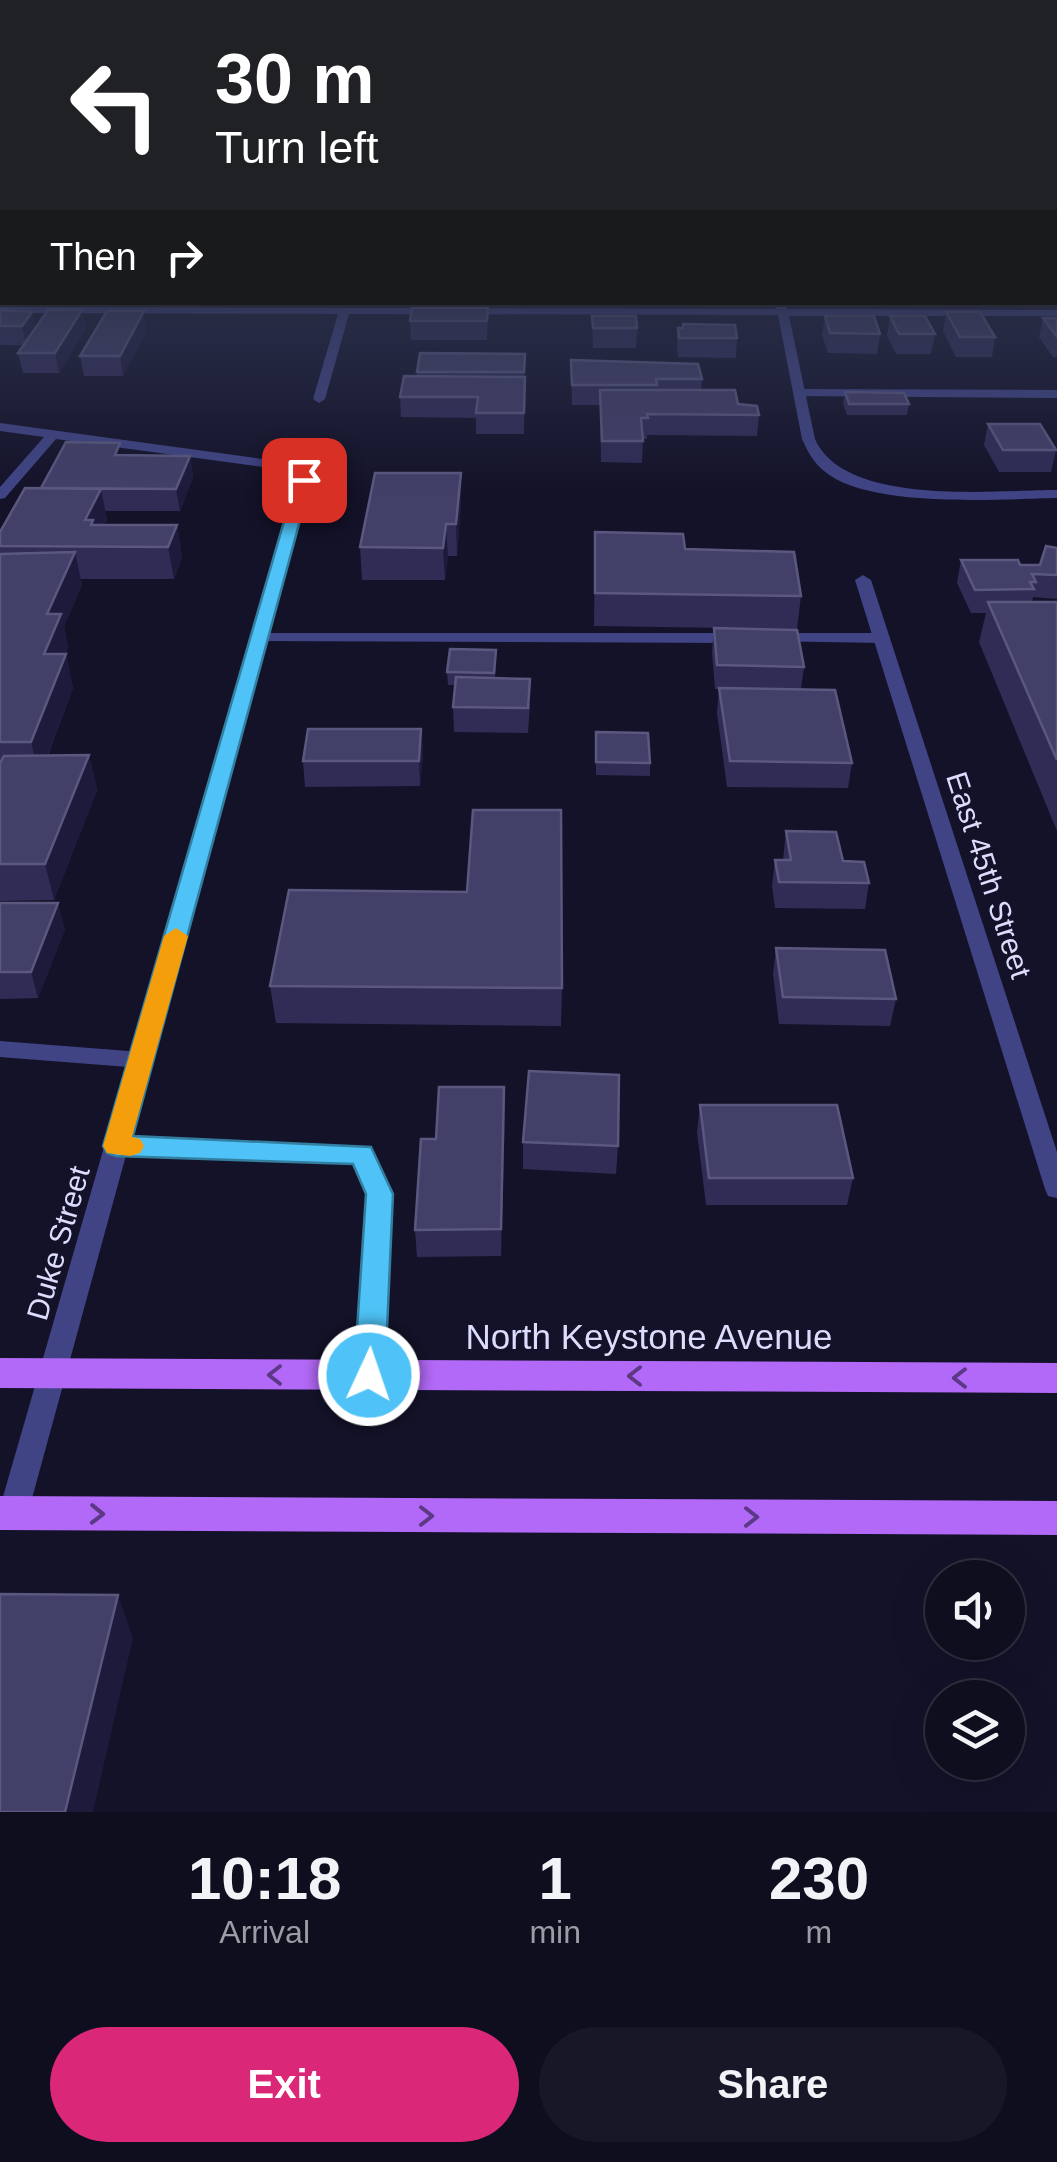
<!DOCTYPE html>
<html lang="en">
<head>
<meta charset="utf-8">
<style>
	:root { --surface:#0e0e1f; --page:#171728; --text:#f1f3f6; --muted:#9b9ca4; --line:#2e2e3d; --accent:#db2777 }
	body { margin:0; font-family:Helvetica,sans-serif; background:var(--page); color:var(--text); height:100vh; display:flex; flex-direction:column; font-size:38px; white-space:nowrap }
	* { box-sizing:border-box; margin:0 }
	p { font-size:32px; color:var(--muted) }
	.icon { flex:none; width:55px; height:55px; fill:none; stroke:currentColor; stroke-width:2; stroke-linecap:round; stroke-linejoin:round }
	.map { position:relative; height:1812px; overflow:hidden }
	.sheet { display:flex; flex-direction:column; background:var(--surface); flex:1 }
	.sheet>* { flex:none }
	.guide { position:absolute; left:0px; top:0px; width:1058px; height:305px; box-shadow:0 10px 40px #0002,0 0 0 2px var(--line); background:#202124; color:#fff; overflow:hidden }
	.fabs { position:absolute; left:925px; top:1560px; display:grid; gap:20px }
	.fabs a { display:grid; place-items:center; width:100px; height:100px; border-radius:50%; background:var(--surface); box-shadow:0 10px 40px #0002,0 0 0 2px var(--line); font-size:50px }
	.pin { position:absolute; display:grid; place-items:center; width:85px; height:85px; color:#fff; margin:-42px; border-radius:20px; box-shadow:0 5px 15px #0006 }
	.me { position:absolute; width:110px; margin:-55px; rotate:3deg; stroke-linejoin:round; filter:drop-shadow(0 0 8px #0008) }
	.turn { display:flex; align-items:center; gap:35px; height:210px; padding:0 50px; font-size:45px }
	.turn .icon { width:130px; height:130px; stroke-width:2.5 }
	.turn b { display:block; font-size:70px; line-height:85px }
	.then { display:flex; align-items:center; height:95px; padding:0 50px; background:#0003; gap:20px; font-size:38px }
	.eta { display:flex; justify-content:space-evenly; align-items:center; height:170px; text-align:center }
	.eta b { font-size:60px; font-weight:700; line-height:70px }
	.cta { display:flex; gap:20px; margin-top:auto; padding:20px 50px }
	.cta a { flex:1; height:115px; border-radius:60px; background:var(--accent); color:#fff; font-size:40px; font-weight:700; line-height:115px; text-align:center }
	.cta a+a { background:var(--page); color:var(--text) }
	.map>svg:first-child { display:block }
	.lines { fill:none; stroke-linecap:round; stroke-linejoin:round }
	.service { fill:#404485; fill-rule:evenodd }
	.minor { fill:#404485; fill-rule:evenodd }
	.primary { fill:#b369f7; fill-rule:evenodd }
	.wall { fill:#302c56 }
	.shaded-wall { fill:#1d1a3c }
	.building { fill:#423f68; stroke:#5a587f; stroke-width:2.5 }
	.oneway { stroke:#5b3986 }
	.route { fill:#4fc3f7; stroke:#337fa1; stroke-width:2.5 }
	.slow { fill:#f59e0b }
	.labels { text-anchor:middle; dominant-baseline:central; stroke-width:8; stroke-linejoin:round; paint-order:stroke }
	.street-label { font-size:30px; fill:#dcdcfd; stroke:#131229 }
	.near-street-label { font-size:35px; fill:#dcdcfd; stroke:#131229 }
</style>
</head>
<body>
<div class="map">
<svg width="1057" height="1812" viewBox="0 0 1057 1812">
	<rect width="100%" height="100%" fill="#131229"/>
	<g class="lines">
		<!-- service -->
		<path class="service" d="M800 389 1057 390V398L796 396V390Z
			M0 423 307 465 314 469 307 473 56 439 5 498 0 499V487L44 437 0 431Z
			M259 633H737L745 638 737 643 253 641 251 638Z
			M771 633H882L890 638 882 643 765 641 763 638Z
			M0 1041 141 1052 149 1054 152 1060 149 1066 141 1068 0 1057Z
			M117 1137 370 1148 392 1195 383 1375 379 1383 369 1387 359 1383 355 1375 368 1195 354 1163 117 1155 109 1152 105 1146 109 1140Z"/>
		<!-- minor -->
		<path class="minor" d="M776 302H784L787 309 1057 310V316H789L815 439C845 507 994 490 1057 490V498C1000 499 869 509 824 471 813 462 808 452 802 439L778 315 349 314 325 399 319 403 313 399 338 314 0 313V307L776 309Z
			M307 465 314 469 28 1513 23 1523 13 1527 3 1523 0 1507 300 469Z
			M863 575 871 580 1057 1152V1198L1048 1196 1045 1189 855 580Z"/>
		<!-- primary -->
		<path class="primary" d="M0 1358 1057 1363V1393L0 1388Z
			M0 1496 1057 1501V1535L0 1530Z"/>
	</g>
	<!-- wall -->
	<path class="wall" d="M488 308 487 340H411L410 321Z
		M0 310 35 329 82 310 86 329 59 373H23L18 353 24 345H0Z
		M946 312 995 337 992 357H956L943 331Z
		M592 316 637 328 636 348H593Z
		M825 316 880 334 877 354 828 353 822 335Z
		M890 316 935 334 931 354H896L887 336Z
		M1043 318H1057V357H1053L1039 337Z
		M678 328 737 338 736 358 678 357 677 347Z
		M147 330 123 376H84L80 356Z
		M525 354 524 434H476V418L401 417 400 397 417 377V372Z
		M571 360 702 379 701 390 738 404 759 415 757 436 647 435V439H643L642 463 601 462 600 405H572Z
		M845 392 909 404 907 415H847L843 403Z
		M988 424 1056 450 1051 472H999L984 445Z
		M122 455 190 456 193 477 180 511H105L107 520 104 525H177L182 557 174 579H81L82 585 64 626 68 647 66 654 73 688 48 755H89L97 790 54 900 0 901V532L41 488Z
		M461 473V504L457 556H448L445 580H362L360 547Z
		M595 532 685 549 801 596 797 629 594 626Z
		M1057 548V599L1033 597 1032 602H1057V831L979 642 986 613H971L957 583 961 560 1020 565H1040Z
		M714 628 804 667 801 689 852 763 848 788 727 787 717 713 719 689H715L712 652Z
		M496 663 495 678 530 704 528 733 454 732 453 707 455 685H448L447 672Z
		M421 729 423 754 420 786 305 787 303 761Z
		M596 732 650 763V776L596 775Z
		M786 831 843 861 869 883 865 909 775 908 772 886 775 860H783Z
		M0 903 65 929 38 998 0 999Z
		M776 948 896 999 890 1026 779 1024 773 974Z
		M270 986 562 988 561 1026 276 1023Z
		M700 1105 853 1178 847 1205H706L697 1132Z
		M505 1114 501 1256 417 1257 415 1230 436 1139Z
		M523 1142 618 1146 616 1174 523 1169Z"/>
	<!-- shaded-wall -->
	<path class="shaded-wall" d="M2 273V296L0 298V276Z
		M82 310 86 329 59 373 55 353Z
		M144 311 147 330 123 376 120 356Z
		M32 312 35 331 26 345 22 326Z
		M190 456 193 477 180 511 176 489Z
		M461 473V504L457 556 456 524Z
		M101 489 107 520 97 539 85 520Z
		M446 524 448 556 445 580 443 548Z
		M177 525 182 557 174 579 168 547Z
		M75 552 82 585 64 626 68 647 66 654 73 688 39 777 31 742 44 654 47 614Z
		M421 729 423 754 420 786 419 761Z
		M89 755 97 790 54 900 45 864Z
		M58 903 65 929 38 998 31 972Z
		M504 1087 505 1114 501 1256V1229Z
		M118 1595 133 1638 93 1812H65Z"/>
	<!-- building -->
	<path class="building" d="M0 258H2V273L0 276Z
		M412 308H488L487 321H410Z
		M0 310 32 312 22 326H0Z
		M48 310H82L55 353H18Z
		M107 311H144L120 356H80Z
		M946 312H980L995 337H960Z
		M592 316H636L637 328H593Z
		M825 316H874L880 334 830 333Z
		M890 316H925L935 334H899Z
		M1043 318H1057V337Z
		M683 324 735 325 737 338H679L678 328H683Z
		M420 353 525 354 524 372H417Z
		M571 360 698 364 702 379H656L657 385H572Z
		M404 376 525 377 524 413H476L478 397H400Z
		M600 390H735L738 404 757 406 759 415 647 414 648 418H641L643 441H602Z
		M845 392 904 393 909 404H849Z
		M988 424H1040L1056 450H1003Z
		M66 442 120 443 115 455 190 456 176 489 41 488Z
		M375 473H461L456 524H446L443 548 360 547Z
		M25 488 101 489 85 520H93L91 525H177L168 547 0 546V532Z
		M595 532 683 534 685 549 794 552 801 596 595 593Z
		M1046 546 1057 548V575L1032 574 1036 582H1030L1034 589 975 590 961 560H1018L1020 565H1040Z
		M75 552 47 614H61L44 654H66L31 742H0V554Z
		M988 602H1057V760Z
		M714 628 797 630 804 667 717 665Z
		M450 649 496 650 494 673 447 672Z
		M456 677 530 679 528 708 453 707Z
		M719 688 835 690 852 763 730 761Z
		M308 729H421L419 761H303Z
		M596 732 648 733 650 763 596 762Z
		M89 755 45 864H0V763L4 756Z
		M473 810H561L562 988 270 986 289 890 467 892Z
		M786 831 836 832 843 861 864 862 869 883 779 882 775 860H791Z
		M0 903H58L31 972H0Z
		M776 948 885 950 896 999 783 997Z
		M529 1071 619 1075 618 1146 523 1142Z
		M439 1087H504L501 1229 415 1230 421 1139H436Z
		M700 1105H837L853 1178H709Z
		M0 1594 118 1595 65 1812H0Z"/>
	<!-- one-way arrows -->
	<defs><path id="oneway-chevron" d="M-2-3.5L2.5 0L-2 3.5" fill="none" stroke-width="1.6" stroke-linecap="round" stroke-linejoin="round" transform="scale(2.5)"/></defs>
	<g class="oneway">
		<use href="#oneway-chevron" transform="translate(275 1375) rotate(-180)"/>
		<use href="#oneway-chevron" transform="translate(635 1376) rotate(-180)"/>
		<use href="#oneway-chevron" transform="translate(960 1378) rotate(-180)"/>
		<use href="#oneway-chevron" transform="translate(97 1514) rotate(1)"/>
		<use href="#oneway-chevron" transform="translate(426 1516)"/>
		<use href="#oneway-chevron" transform="translate(751 1517)"/>
	</g>
	<!-- sky -->
	<linearGradient id="sky" x2="0" y2="1"><stop stop-color="#0a0a17"/><stop offset="0.48" stop-color="#333954"/><stop offset="1" stop-color="#333954" stop-opacity="0"/></linearGradient>
	<rect width="1057" height="493" fill="url(#sky)"/>
	<!-- route -->
	<path class="route" d="M304 476 311 480 133 1136 371 1147 393 1194 385 1375 380 1385 369 1389 358 1385 354 1375 366 1194 353 1164 116 1156 107 1153 103 1146 296 480Z"/>
	<!-- slow -->
	<path class="slow" d="M176 928 188 936 132 1137 140 1139 144 1146 140 1153 130 1156 107 1153 103 1146 164 936Z"/>
	<g class="labels">
		<!-- street labels -->
		<g class="street-label">
			<text transform="translate(989 875) rotate(72)">East 45th Street</text>
			<text transform="translate(58 1243) rotate(-74)">Duke Street</text>
		</g>
		<!-- near-street labels -->
		<g class="near-street-label">
			<text x="649" y="1336">North Keystone Avenue</text>
		</g>
	</g>
</svg>
<div class="fabs">
<a><svg class="icon" aria-label="sound" viewBox="0 0 24 24"><path d="M4 9h4l5-4v14l-5-4H4zM17 9q2 3 0 6"/></svg></a>
<a><svg class="icon" aria-label="layers" viewBox="0 0 24 24"><path d="M12 4l9 5-9 5-9-5zM3 14l9 5 9-5"/></svg></a>
</div>
<div class="pin" style="left:304px;top:480px;background:#d93025"><svg class="icon" aria-label="arrive" viewBox="0 0 24 24"><path d="M6 21V4h12l-3 4 3 4H6"/></svg></div>
<svg class="me" style="left:369px;top:1375px" viewBox="-20 -20 40 40"><circle r="17" fill="#4fc3f7" stroke="#fff" stroke-width="3"/><path d="M0-11L8 9 0 5-8 9z" fill="#fff"/></svg>
<div class="guide">
<div class="turn"><svg class="icon" aria-label="left" viewBox="0 0 24 24"><path d="M17 20v-9H6M10 6l-5 5 5 5"/></svg><div><b>30 m</b>Turn left</div></div>
<div class="then">Then<svg class="icon" aria-label="right" viewBox="0 0 24 24"><path d="M7 20v-9h11M14 6l5 5-5 5"/></svg></div>
</div>
</div>
<section class="sheet">
<div class="eta">
<div><b>10:18</b><p>Arrival</p></div>
<div><b>1</b><p>min</p></div>
<div><b>230</b><p>m</p></div>
</div>
<div class="cta"><a>Exit</a><a>Share</a></div>
</section>
</body>
</html>
